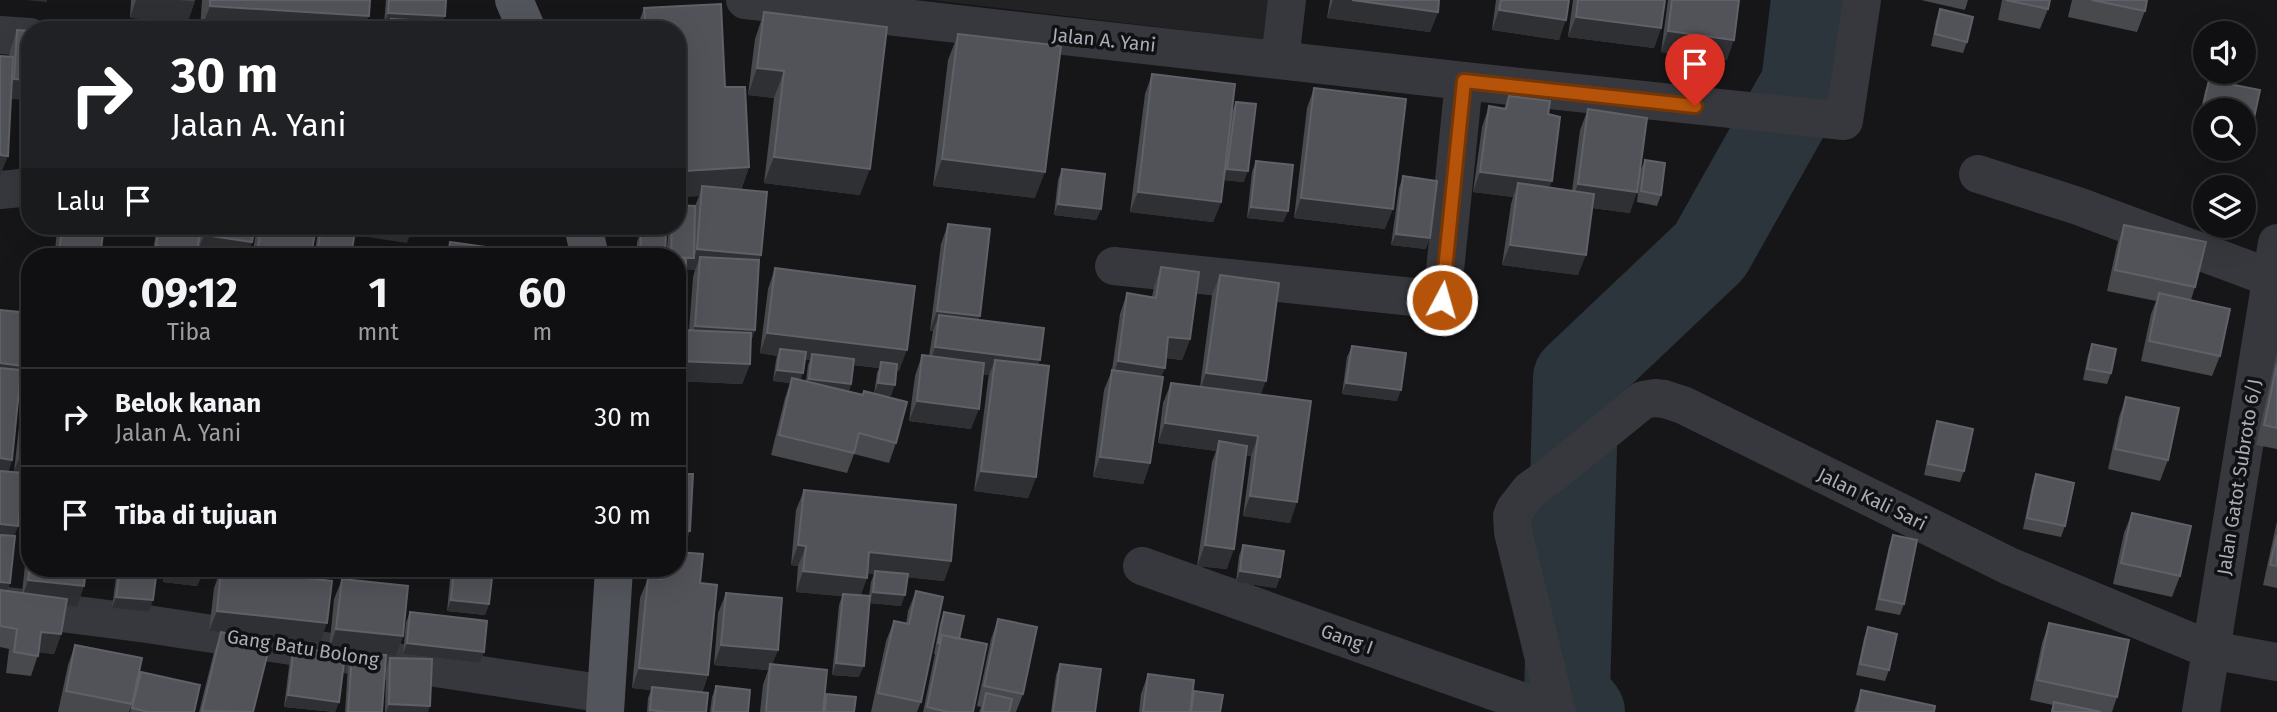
<!DOCTYPE html>
<html lang="id">
<head>
<meta charset="utf-8">
<style>
	:root { --surface:#101012; --page:#19191b; --text:#f1f3f6; --muted:#9c9d9f; --line:#303032 }
	body { margin:0; font-family:"Fira Sans",sans-serif; background:var(--page); color:var(--text); height:100vh; display:flex; flex-direction:column; font-size:26px; white-space:nowrap }
	* { box-sizing:border-box; margin:0 }
	p { font-size:23px; color:var(--muted) }
	.icon { flex:none; width:38px; height:38px; fill:none; stroke:currentColor; stroke-width:2; stroke-linecap:round; stroke-linejoin:round }
	.map { position:relative; flex:1; overflow:hidden }
	.panel { position:absolute; left:21px; top:248px; width:665px; height:329px; display:flex; flex-direction:column; background:var(--surface); border-radius:28px; box-shadow:0 7px 28px #0002,0 0 0 2px var(--line) }
	.panel>* { flex:none }
	.banner { position:absolute; left:21px; top:21px; width:665px; height:214px; border-radius:28px; box-shadow:0 7px 28px #0002,0 0 0 2px var(--line); background:#202124; color:#fff; overflow:hidden }
	.buttons { position:absolute; left:2193px; top:21px; display:grid; gap:14px }
	.buttons a { display:grid; place-items:center; width:63px; height:63px; border-radius:50%; background:var(--surface); box-shadow:0 7px 28px #0002,0 0 0 2px var(--line); font-size:35px }
	.pin { position:absolute; display:grid; place-items:center; width:60px; height:60px; color:#fff; margin:-72px -30px; border-radius:50% 50% 50% 0; rotate:-45deg; box-shadow:0 0 7px #0007 }
	.pin .icon { rotate:45deg }
	.me { position:absolute; width:77px; margin:-38px; rotate:6deg; stroke-linejoin:round; filter:drop-shadow(0 0 5px #0008) }
	.turn { display:flex; align-items:center; gap:24px; height:147px; padding:0 35px; font-size:32px }
	.turn .icon { width:91px; height:91px; stroke-width:2.5 }
	.turn b { display:block; font-size:49px; line-height:60px }
	.then { display:flex; align-items:center; height:66px; padding:0 35px; background:#0003; gap:14px; font-size:26px }
	.eta { display:flex; justify-content:space-evenly; align-items:center; height:119px; text-align:center }
	.eta b { font-size:42px; font-weight:700; line-height:49px }
	ul { padding:0; list-style:none }
	li { display:flex; align-items:center; gap:21px; height:98px; padding:0 35px; border-top:2px solid var(--line) }
	li div { flex:1 }
	li b { display:block; font-size:26px }
	li em { font-style:normal }
	.map>svg:first-child { display:block }
	.built { fill:#222225 }
	.lines { fill:none; stroke-linecap:round; stroke-linejoin:round }
	.river { stroke:#2c353c; stroke-width:86 }
	.minor { stroke:#37383d; stroke-width:38 }
	.major { stroke:#53555c; stroke-width:38 }
	.wall { fill:#47494d; fill-rule:evenodd }
	.shaded-wall { fill:#2f3033 }
	.building { fill:#525359; stroke:#5f6168; stroke-width:2 }
	.route-casing { stroke:#753606; stroke-width:18 }
	.route { stroke:#b45309; stroke-width:12 }
	.labels { text-anchor:middle; dominant-baseline:central; stroke-width:7; stroke-linejoin:round; paint-order:stroke }
	.street-label { font-size:19px; fill:#a8adb8; stroke:#111113 }
</style>
</head>
<body>
<div class="map">
<svg width="2277" height="712" viewBox="0 0 2277 712">
	<rect width="100%" height="100%" fill="#161618"/>
	<!-- built -->
	<path class="built" d="M931 0H1271L1268 40Z"/>
	<g class="lines">
		<!-- river -->
		<path class="river" d="M1582 712 1567 693 1576 378 1710 251 1804 84 1814 0"/>
		<!-- minor -->
		<path class="minor" d="M745 0 1464 81 1844 121 1862 0
			M0 35 30 37
			M1280 60 1287 0
			M1978 174 2078 206 2271 278
			M0 190 30 187
			M1114 266 1442 300 1464 81
			M1142 566 1552 712
			M0 605 147 624 606 694
			M1557 712 1513 532 1512 516 1515 509 1530 490 1551 475 1643 400 1655 398 1664 399 1683 405 2009 566 2211 650 2277 662
			M2201 712 2277 243"/>
		<!-- major -->
		<path class="major" d="M514 0 527 30
			M583 226 590 257
			M605 712 614 569"/>
	</g>
	<!-- wall -->
	<path class="wall" d="M131 0H195L188 21 130 18Z
		M202 0H370L363 30H200Z
		M386 0H446L443 22 387 30 389 24H384Z
		M1330 0H1439L1438 12 1430 32 1327 18Z
		M1496 0H1569L1559 40 1492 30Z
		M1573 0H1665L1661 28 1654 48 1568 37Z
		M1668 0H1739L1727 60 1661 52Z
		M1921 0H1968L1965 10Z
		M2002 0H2050L2048 9 2040 29 1998 20Z
		M2072 0H2147L2145 11 2137 32 2068 17Z
		M721 4 725 87H745L749 167 741 190 767 192 761 255 759 260 755 330 751 341 750 364 742 384 677 381V257H666L669 226H677V205L695 206 699 196 677 197V30H636L644 8ZM686 269 695 270 693 277 689 330H684Z
		M1940 9 1967 42 1963 53 1931 46 1936 21Z
		M764 12 860 195 764 183 774 98 748 95 755 39Z
		M17 30 30 31 11 99 0 176V56L9 57 10 51Z
		M958 34 1035 198 933 186 948 60Z
		M1152 74 1232 112 1236 102 1244 182 1223 180 1221 202 1213 222 1130 212 1145 94Z
		M2209 80 2260 90 2250 137 2246 148H2244V110H2205V139L2195 137 2205 91Z
		M1314 88 1385 229 1294 218 1307 108Z
		M1509 96 1548 114 1549 188 1572 191 1580 130 1588 109 1630 213 1592 208 1578 275 1502 265 1511 204 1513 197 1473 192 1482 127 1489 106 1504 109Z
		M1645 160 1661 195 1657 206 1637 202 1640 171Z
		M1256 161 1288 211 1283 222 1247 218 1252 172Z
		M1062 169 1101 209 1096 220 1054 215 1058 180Z
		M1403 176 1426 249 1391 245 1399 188Z
		M948 224 980 316 978 320 1038 365 1036 477 1028 498 974 491 988 380 989 375 983 374 971 429 909 421 915 376 922 355 929 356 933 331H930L941 244Z
		M2124 225 2195 287 2191 300 2220 356 2212 376 2141 361 2151 314 2156 301 2107 291 2117 245Z
		M60 226H104L100 257H54L57 233Z
		M157 226H255L252 242 247 257H210L196 255 197 253 195 257H152Z
		M257 226H316L311 257H252Z
		M321 226 351 257H314L317 237Z
		M641 231 665 257H636L637 242Z
		M450 242 493 257H445Z
		M1161 267 1190 339 1182 360 1166 358 1161 377 1150 463 1143 484 1093 477 1104 390 1112 370 1120 314 1127 293 1152 297 1154 287Z
		M775 268 899 371 897 370 891 396 874 394 877 373 879 368 853 365 851 384 849 391 862 394 864 391 896 443 889 463 854 454 847 473 771 455 785 398 790 383 773 381 776 360 777 356 760 353 768 289ZM805 359 810 360 808 365 806 381 800 380Z
		M1220 275 1261 395 1290 523 1243 516 1251 456 1246 455 1227 569 1197 566 1212 462 1216 451 1158 443 1163 403 1171 383 1200 387 1212 295Z
		M0 310 30 313V473L14 471 22 401 27 388 20 387 12 460 8 472 18 526 14 536 10 583 7 591 22 593 27 547 30 538V569L77 607 66 606 61 634 54 654 39 652 31 676 6 673 9 649 0 647Z
		M2092 344 2111 373 2107 384 2083 380 2088 355Z
		M1352 346 1397 401 1342 394 1347 357Z
		M2277 352V449L2256 445Z
		M2126 397 2168 460 2160 481 2108 469 2119 417Z
		M1937 421 1964 471 1960 482 1924 475 1933 433Z
		M2036 474 2065 526 2061 537 2023 529 2032 486Z
		M804 490 951 561 944 581 907 577 901 606 870 603 859 677 832 675 839 605 842 596 796 592 798 566 791 565 796 510ZM867 573 874 574 871 582 869 596 860 595 867 578Z
		M2132 513 2180 576 2172 597 2113 584 2124 533Z
		M2277 521V588L2263 585Z
		M1893 535 1904 604 1900 615 1875 610 1889 546Z
		M1243 545 1280 577 1276 588 1236 582 1239 556Z
		M117 569H157L149 612 112 608Z
		M165 569H204L197 586 163 582Z
		M221 569H298L295 577 320 643 223 632 253 712H199L214 652 221 632 209 631 214 588Z
		M451 569H493L489 604 485 615 447 611Z
		M658 569H677L700 583 708 675 702 693 706 712H647L648 698 651 690 632 688 640 598 648 578H657Z
		M342 579 403 636 396 656 329 650 334 599Z
		M916 591 921 702 917 712H871L886 641 894 621 906 624 908 611Z
		M726 593 778 650 772 664 824 701 826 694 854 712H760L763 685 768 670 714 665 718 613Z
		M410 612 484 652 480 663 403 654 406 623Z
		M944 612 959 639 973 712H923L935 654H934L940 623Z
		M998 619 1023 694 1016 712H979L981 707 977 706 991 639Z
		M2049 623 2117 697 2112 712H2051L2053 705 2030 700 2042 643Z
		M1868 627 1889 670 1885 681 1856 675 1864 638Z
		M75 645 137 683 141 672 194 712H130L132 705 129 712H58L68 665Z
		M294 647 339 702 335 712 284 707 290 659Z
		M352 654 382 712H345L348 665Z
		M390 658 428 712H385L386 670Z
		M1060 664 1095 712H1051L1056 675Z
		M1148 674 1192 695 1194 691 1220 712H1139L1141 694Z
		M716 686 748 712H710L712 697Z
		M1861 690 1934 712H1854Z"/>
	<!-- shaded-wall -->
	<path class="shaded-wall" d="M26 0H47V2Z
		M136 0H177L195 1 188 21 130 18Z
		M1333 0H1352L1438 12 1430 32 1327 18Z
		M210 6 369 16 363 30H201Z
		M1499 10 1566 20 1559 40 1492 30Z
		M388 13 445 16 441 28 391 19 389 24H384Z
		M1576 17 1661 28 1654 48 1568 37Z
		M1668 31 1734 40 1727 60 1661 52Z
		M757 68 784 71 774 98 748 95Z
		M14 79 30 80V100L7 99Z
		M677 141H683L677 157Z
		M0 155 8 156 0 176Z
		M774 157 870 169 860 195 764 183Z
		M942 159 1045 172 1035 198 933 186Z
		M749 167 739 194 702 186 699 196 677 197V192L685 171Z
		M1227 169 1248 171 1244 182 1223 180Z
		M1480 172 1552 181 1544 201 1518 183 1513 197 1473 192Z
		M1578 184 1637 192 1630 213 1570 205Z
		M1138 192 1221 202 1213 222 1130 212Z
		M1301 198 1393 209 1385 229 1294 218Z
		M1058 204 1101 209 1096 220 1054 215Z
		M1251 207 1288 211 1283 222 1247 218Z
		M371 226 411 232 407 243 367 237Z
		M1396 234 1430 238 1426 249 1391 245Z
		M204 235 252 242 247 257H210L196 255Z
		M1510 245 1586 255 1578 275 1502 265Z
		M156 246 197 252 195 257H152Z
		M697 249 761 255 753 275 700 257 695 270 677 269V257L694 258Z
		M937 311 980 316 972 336 939 315 933 331H930Z
		M695 326 755 330 747 350 688 346Z
		M767 333 907 350 899 371 880 368 881 362 879 368 811 360 812 354 810 360 779 356 780 349 777 356 760 353Z
		M1168 337 1190 339 1182 360 1161 357Z
		M935 347 1040 360 1032 380 995 360 989 375 928 368Z
		M677 361 750 364 742 384 677 381Z
		M1118 361 1165 368 1157 388 1111 381Z
		M0 363 30 367V388V381L27 388 0 385Z
		M777 370 803 373 799 384 792 378 790 383 773 381Z
		M1206 373 1266 381 1258 401 1199 393Z
		M809 379 851 384 847 395 805 390Z
		M878 383 895 385 891 396 874 394Z
		M1346 383 1401 390 1397 401 1342 394Z
		M917 401 979 409 971 429 909 421Z
		M1165 423 1258 436 1251 456 1218 452 1219 441 1216 451 1158 443Z
		M22 451H30V473L14 471Z
		M1100 457 1150 463 1143 484 1093 477Z
		M0 458 12 460 5 480H0Z
		M981 471 1036 477 1028 498 974 491Z
		M1250 496 1297 502 1290 523 1243 516Z
		M0 524 18 526 14 537 0 536Z
		M677 530 690 531 686 542H677Z
		M798 545 806 546 798 566 791 565Z
		M1205 545 1234 549 1227 569 1197 566Z
		M869 552 951 561 944 581 875 574V571L874 574 862 573Z
		M168 569H204L197 586 163 582Z
		M234 569H298L293 581 232 575Z
		M803 571 867 578 860 598 796 592Z
		M1240 571 1280 577 1276 588 1236 582Z
		M28 580 84 586 77 607 21 601Z
		M0 582 10 583 6 594 0 593Z
		M873 592 905 595 901 606 869 603Z
		M116 597 153 600 149 612 112 608Z
		M451 600 489 604 485 615 447 611Z
		M217 611 327 623 320 643 209 631Z
		M336 629 403 636 396 656 329 650Z
		M41 632 61 634 54 654 34 652Z
		M407 643 484 652 480 663 403 654Z
		M721 645 778 650 770 670V664L768 670 714 665Z
		M836 663 864 666 859 677 832 675Z
		M639 668 708 675 701 695 652 687 651 690 632 688Z
		M288 695 339 702 335 712 284 707Z
		M389 704 430 706 428 712H386Z"/>
	<!-- building -->
	<path class="building" d="M210 0H370L369 16 210 6Z
		M389 0H446L445 16 388 13Z
		M1352 0H1439L1438 12Z
		M1501 0H1569L1566 20 1499 10Z
		M1578 0H1665L1661 28 1576 17Z
		M1672 0H1739L1734 40 1668 31Z
		M2006 0H2050L2048 9Z
		M2092 0H2147L2145 11Z
		M721 4 725 87H745L749 167 685 171 683 141H677V30H646L644 8Z
		M1940 9 1973 17 1967 42 1935 34Z
		M764 12 887 27 870 169 774 157 784 71 757 68Z
		M391 19 467 23V30H391Z
		M17 30 30 31V80L14 79Z
		M958 34 1061 46 1045 172 942 159Z
		M0 56 13 57 8 156 0 155Z
		M1152 74 1235 84 1221 202 1138 192Z
		M2209 80 2260 90 2250 137 2244 136V110H2205V127L2199 126Z
		M1314 88 1406 99 1393 209 1301 198Z
		M1509 96 1550 101 1548 114 1560 117 1552 181 1480 172 1489 106 1506 109Z
		M1236 102 1256 104 1248 171 1227 169Z
		M1588 109 1647 118 1637 192 1578 184Z
		M1645 160 1665 163 1661 195 1641 191Z
		M1256 161 1293 165 1288 211 1251 207Z
		M1062 169 1105 174 1101 209 1058 204Z
		M1403 176 1437 181 1430 238 1396 234Z
		M1518 183 1594 194 1586 255 1510 245Z
		M702 186 767 192 761 255 697 249Z
		M677 205 695 206 694 258 671 257 672 226H677Z
		M948 224 990 229 980 316 937 311Z
		M2124 225 2206 242 2195 287 2115 270Z
		M63 226H104L100 257H58Z
		M159 226H201L197 252 156 246Z
		M205 226H255L252 242 204 235Z
		M261 226H316L311 257H271L257 255Z
		M321 226 355 230 351 257H317Z
		M371 226H412L411 232Z
		M641 231 666 233 665 257H640Z
		M450 242 494 248 493 257H448Z
		M666 257H667L686 258 684 330 751 333 750 364 677 361V257Z
		M700 257 759 260 755 330 695 326Z
		M1161 267 1199 272 1190 339 1168 337 1165 368 1118 361 1127 293 1156 298Z
		M775 268 915 286 907 350 767 333Z
		M1220 275 1279 283 1266 381 1206 373Z
		M2159 293 2230 309 2220 356 2149 341Z
		M0 310 30 313V367L0 363Z
		M939 315 1044 328 1040 360 935 347Z
		M2092 344 2116 349 2111 373 2087 369Z
		M1352 346 1406 353 1401 390 1346 383Z
		M780 349 806 352 803 373 777 370Z
		M812 354 854 359 851 384 809 379Z
		M922 355 984 363 979 409 917 401Z
		M995 360 1049 366 1036 477 981 471Z
		M881 362 897 364 895 385 878 383Z
		M2277 364V428L2264 425Z
		M0 368 21 370 12 460 0 458Z
		M1112 370 1163 377 1150 463 1100 457Z
		M792 378 863 395 864 391 907 402 896 443 859 433 854 453 779 435Z
		M30 381V451H22Z
		M1171 383 1311 401 1297 502 1250 496 1258 436 1165 423Z
		M2126 397 2179 408 2168 460 2115 449Z
		M1937 421 1973 429 1964 471 1928 464Z
		M1219 441 1247 446 1234 549 1205 545Z
		M0 471 24 473 18 526 0 524Z
		M677 474H693L690 531 677 530Z
		M2036 474 2074 483 2065 526 2027 518Z
		M804 490 956 505 951 561 869 552 867 578 803 571 806 546 798 545Z
		M2132 513 2191 526 2180 576 2121 563Z
		M0 535 15 536 10 583 0 582Z
		M1893 535 1917 540 1904 604 1879 599Z
		M2277 535V566L2270 565Z
		M1243 545 1284 551 1280 577 1240 571Z
		M677 552 703 554 700 583 717 585 708 675 639 668 648 578 662 579 663 569H677Z
		M30 566V569H86L84 586 28 580Z
		M120 569H157L153 600 116 597Z
		M221 569 332 581 327 623 217 611Z
		M454 569H493L489 604 451 600Z
		M875 571 908 574 905 595 873 592Z
		M342 579 408 586 403 636 336 629Z
		M0 590 67 599 61 634 41 632 38 656 14 652 17 629 0 626Z
		M916 591 943 597 921 702 878 693 894 621 909 624Z
		M726 593 782 598 778 650 721 645Z
		M843 594 870 596 864 666 836 663Z
		M410 612 487 621 484 652 407 643Z
		M944 612 964 616 959 639 942 635 939 643H938Z
		M998 619 1037 627 1023 694 984 686Z
		M2049 623 2129 640 2117 697 2037 680Z
		M1868 627 1897 634 1889 670 1860 664Z
		M221 632 270 644 253 712 202 711Z
		M942 635 987 644 973 712H948L927 707Z
		M75 645 142 658 132 704 66 691Z
		M294 647 345 654 339 702 288 695Z
		M352 654 386 655 382 712H348Z
		M390 658 432 659 430 706 389 704Z
		M770 664 827 670 823 712H766Z
		M1060 664 1101 669 1095 712H1053Z
		M141 672 200 685 194 712H148L132 708Z
		M1148 674 1194 680 1190 712H1143Z
		M716 686 750 690 748 712H713Z
		M652 687 708 693 706 712H666L650 710Z
		M1861 690 1935 706 1934 712H1857Z
		M1194 691 1223 695 1220 712H1191Z
		M986 693 1012 699 1009 712H982Z
		M826 694 856 697 854 712H825Z
		M2054 702 2101 712H2052Z"/>
	<g class="lines">
		<defs>
			<path id="route" d="M1442 300 1464 81 1695 106"/>
		</defs>
		<!-- route casing -->
		<use href="#route" class="route-casing"/>
		<!-- route -->
		<use href="#route" class="route"/>
	</g>
	<g class="labels">
		<!-- street labels -->
		<g class="street-label">
			<text transform="translate(1104 40) rotate(6)">Jalan A. Yani</text>
			<text transform="translate(2239 477) rotate(-81)">Jalan Gatot Subroto 6/J</text>
			<text transform="translate(1872 499) rotate(26)">Jalan Kali Sari</text>
			<text transform="translate(1347 639) rotate(20)">Gang I</text>
			<text transform="translate(303 648) rotate(9)">Gang Batu Bolong</text>
		</g>
	</g>
</svg>
<div class="buttons">
<a><svg class="icon" aria-label="sound" viewBox="0 0 24 24"><path d="M4 9h4l5-4v14l-5-4H4zM17 9q2 3 0 6"/></svg></a>
<a><svg class="icon" aria-label="search" viewBox="0 0 24 24"><circle cx="10" cy="10" r="6"/><path d="M15 15l6 6"/></svg></a>
<a><svg class="icon" aria-label="layers" viewBox="0 0 24 24"><path d="M12 4l9 5-9 5-9-5zM3 14l9 5 9-5"/></svg></a>
</div>
<div class="pin" style="left:1695px;top:106px;background:#d93025"><svg class="icon" aria-label="arrive" viewBox="0 0 24 24"><path d="M6 21V4h12l-3 4 3 4H6"/></svg></div>
<svg class="me" style="left:1442px;top:300px" viewBox="-20 -20 40 40"><circle r="17" fill="#b45309" stroke="#fff" stroke-width="3"/><path d="M0-11L8 9 0 5-8 9z" fill="#fff"/></svg>
<div class="banner">
<div class="turn"><svg class="icon" aria-label="right" viewBox="0 0 24 24"><path d="M7 20v-9h11M14 6l5 5-5 5"/></svg><div><b>30 m</b>Jalan A. Yani</div></div>
<div class="then">Lalu<svg class="icon" aria-label="arrive" viewBox="0 0 24 24"><path d="M6 21V4h12l-3 4 3 4H6"/></svg></div>
</div>
<section class="panel">
<div class="eta">
<div><b>09:12</b><p>Tiba</p></div>
<div><b>1</b><p>mnt</p></div>
<div><b>60</b><p>m</p></div>
</div>
<ul>
<li><svg class="icon" aria-label="right" viewBox="0 0 24 24"><path d="M7 20v-9h11M14 6l5 5-5 5"/></svg><div><b>Belok kanan</b><p>Jalan A. Yani</p></div><em>30 m</em></li>
<li><svg class="icon" aria-label="arrive" viewBox="0 0 24 24"><path d="M6 21V4h12l-3 4 3 4H6"/></svg><div><b>Tiba di tujuan</b></div><em>30 m</em></li>
</ul>
</section>
</div>
</body>
</html>
